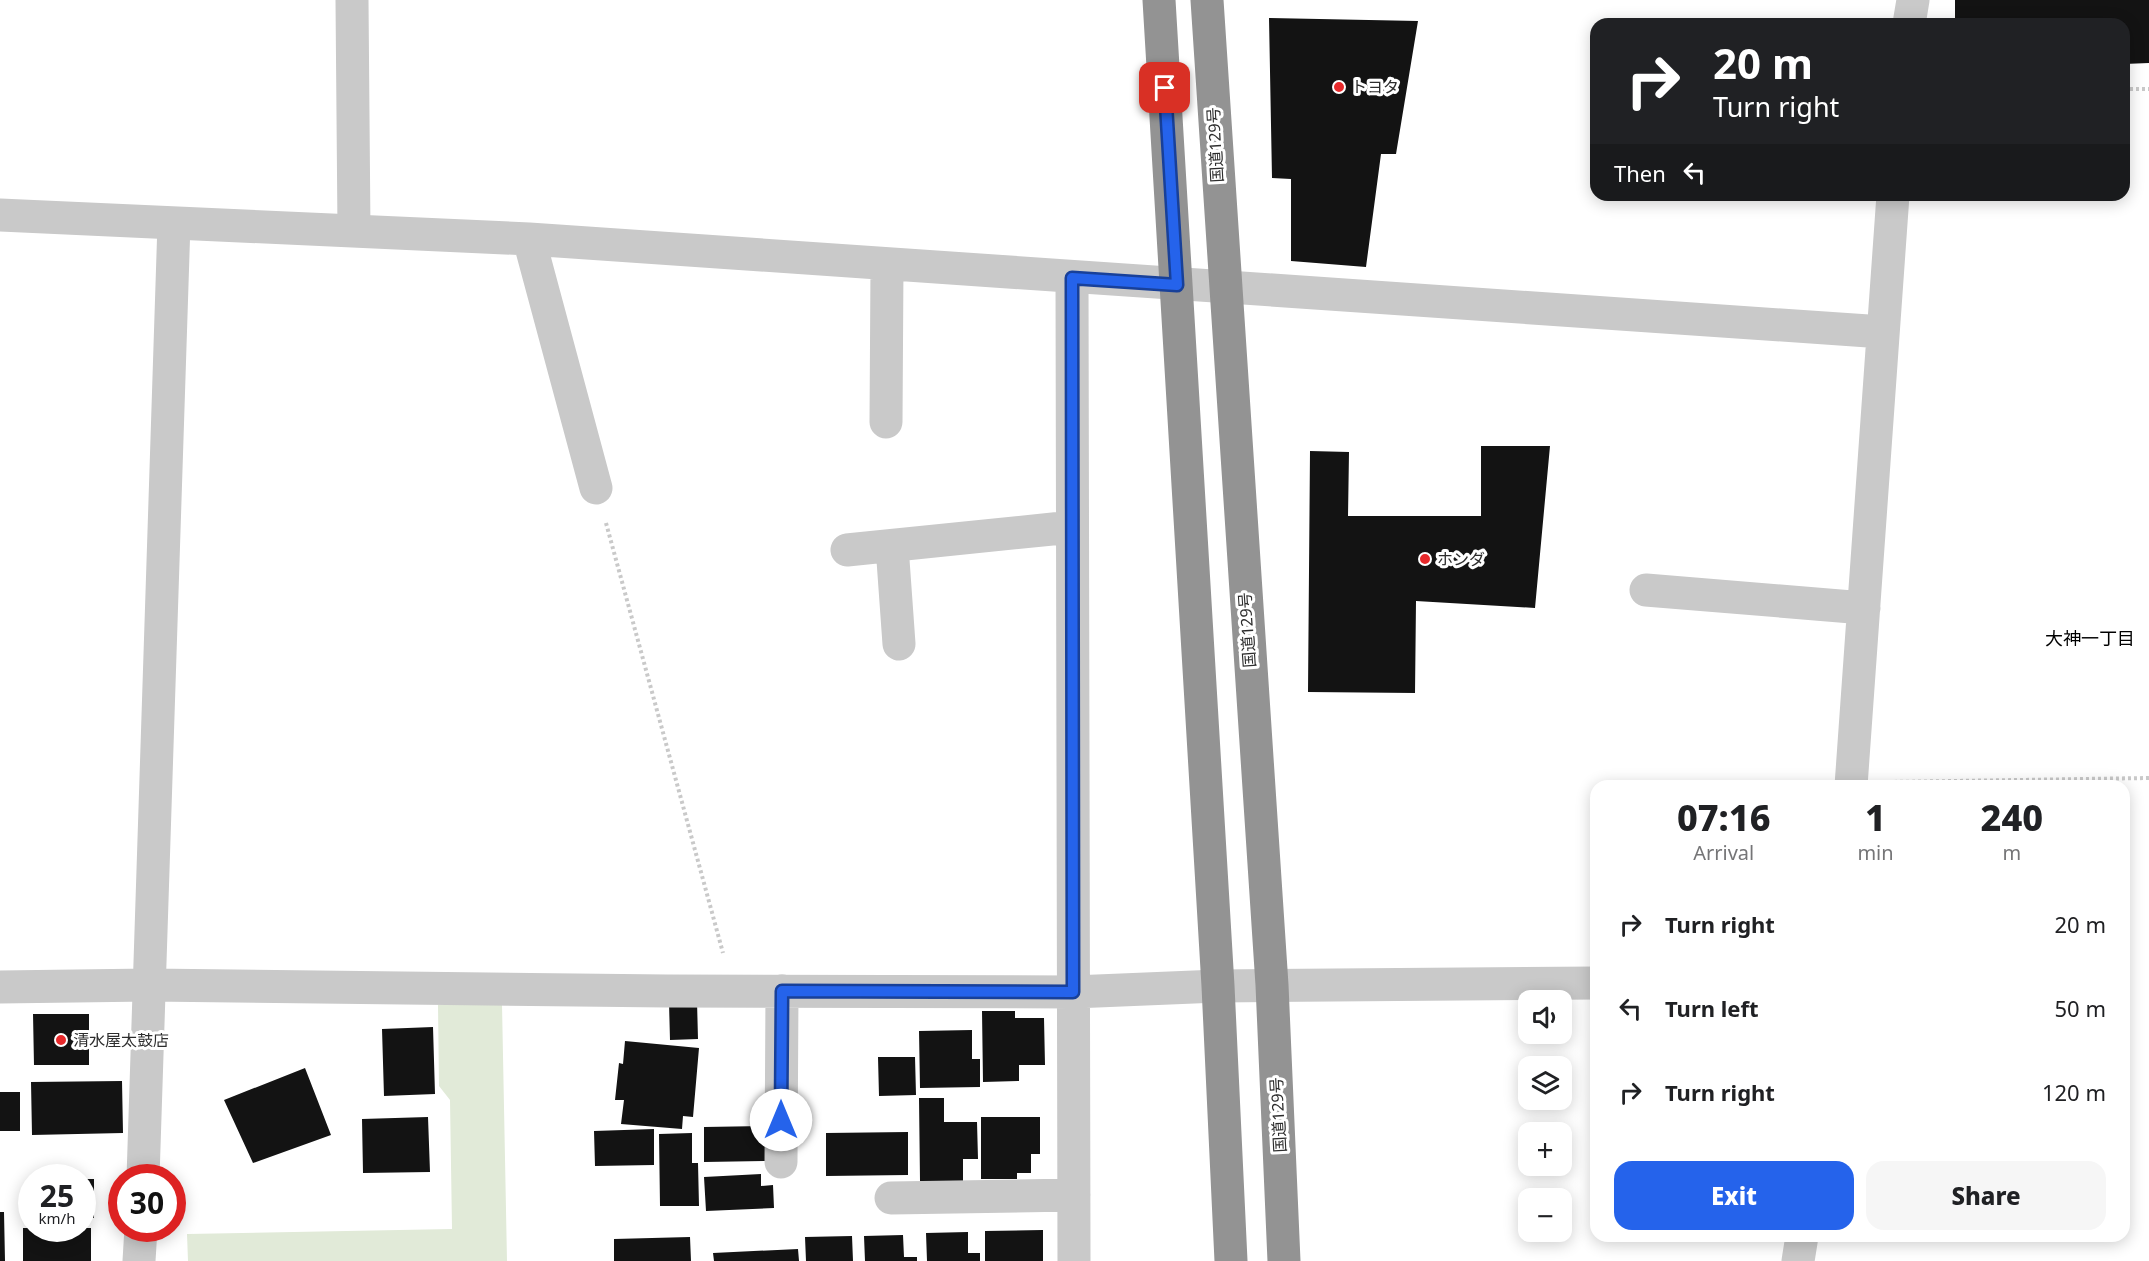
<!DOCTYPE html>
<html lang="en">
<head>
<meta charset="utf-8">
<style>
	:root { --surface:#fff; --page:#f6f6f6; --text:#202124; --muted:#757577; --accent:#2563eb }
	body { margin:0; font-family:"Noto Sans","Noto Sans JP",sans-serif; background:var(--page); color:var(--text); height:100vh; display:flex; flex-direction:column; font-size:22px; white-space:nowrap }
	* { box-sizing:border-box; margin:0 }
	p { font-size:20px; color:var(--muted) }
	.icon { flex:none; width:33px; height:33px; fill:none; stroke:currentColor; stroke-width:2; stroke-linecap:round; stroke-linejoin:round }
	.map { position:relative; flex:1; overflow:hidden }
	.drawer { position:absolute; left:1590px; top:780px; width:540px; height:462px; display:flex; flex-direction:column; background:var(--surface); border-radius:18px; box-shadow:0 3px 15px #0003 }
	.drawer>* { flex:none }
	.banner { position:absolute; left:1590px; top:18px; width:540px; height:183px; border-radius:18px; box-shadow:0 3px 15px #0003; background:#202124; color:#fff; overflow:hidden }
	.controls { position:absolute; left:1518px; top:990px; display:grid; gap:12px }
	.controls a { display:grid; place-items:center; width:54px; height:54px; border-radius:12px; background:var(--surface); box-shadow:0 3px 15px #0003; font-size:30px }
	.speed { position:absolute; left:18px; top:1164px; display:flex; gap:12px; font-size:30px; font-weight:700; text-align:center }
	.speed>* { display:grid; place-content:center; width:78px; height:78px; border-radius:50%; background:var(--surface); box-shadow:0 3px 15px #0003; line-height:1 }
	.speed small { font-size:15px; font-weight:400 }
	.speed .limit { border:9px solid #d22; background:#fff; color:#111 }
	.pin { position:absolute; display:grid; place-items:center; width:51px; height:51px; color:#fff; margin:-26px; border-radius:12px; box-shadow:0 3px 9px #0006 }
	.me { position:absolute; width:66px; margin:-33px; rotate:0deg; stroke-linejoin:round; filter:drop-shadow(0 0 4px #0008) }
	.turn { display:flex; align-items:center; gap:21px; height:126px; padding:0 24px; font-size:27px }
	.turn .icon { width:78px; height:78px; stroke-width:2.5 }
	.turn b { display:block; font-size:42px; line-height:51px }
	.then { display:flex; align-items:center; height:57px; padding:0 24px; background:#0003; gap:12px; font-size:22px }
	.eta { display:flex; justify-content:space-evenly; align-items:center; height:102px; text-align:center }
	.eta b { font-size:36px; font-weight:800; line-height:42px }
	.button { display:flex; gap:12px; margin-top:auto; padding:12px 24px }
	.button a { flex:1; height:69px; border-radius:18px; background:var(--accent); color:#fff; font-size:24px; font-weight:800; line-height:69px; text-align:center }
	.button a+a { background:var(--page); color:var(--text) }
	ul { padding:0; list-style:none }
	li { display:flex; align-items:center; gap:18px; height:84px; padding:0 24px }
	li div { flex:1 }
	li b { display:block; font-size:22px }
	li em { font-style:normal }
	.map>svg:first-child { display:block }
	.green { fill:#e1ead8 }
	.building { fill:#131313 }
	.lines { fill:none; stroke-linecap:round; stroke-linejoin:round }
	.path { stroke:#c9c9c9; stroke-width:4; stroke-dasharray:3 3; stroke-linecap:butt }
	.minor { stroke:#c9c9c9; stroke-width:33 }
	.highway { stroke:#939393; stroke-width:33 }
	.route-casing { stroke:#184099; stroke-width:15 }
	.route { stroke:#2563eb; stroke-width:10 }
	.poi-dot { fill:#e7292b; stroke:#fff; stroke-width:2 }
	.labels { text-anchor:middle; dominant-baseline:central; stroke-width:6; stroke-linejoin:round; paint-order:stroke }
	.poi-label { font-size:16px; fill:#2c2c2c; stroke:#fff; text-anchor:start }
	.street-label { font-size:16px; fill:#2c2c2c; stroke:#fff }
	.neighbourhood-label { font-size:18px; fill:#000; stroke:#fff }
</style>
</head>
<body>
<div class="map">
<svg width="2149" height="1261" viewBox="0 0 2149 1261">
	<rect width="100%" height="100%" fill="#fff"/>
	<!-- green -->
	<path class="green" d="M502 1004 507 1261H188L187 1234 452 1229 450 1100 439 1086 438 1005Z"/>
	<!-- building -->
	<path class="building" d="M1955 0H2149V63L2124 64V24H1955Z
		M1269 18 1418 21 1396 154H1381L1366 267 1291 261V179L1272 178Z
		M1481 446H1550L1535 608 1416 601 1415 693 1308 692 1310 451 1349 452 1348 516H1481Z
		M697 1001 698 1039 670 1040 669 1002Z
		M982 1011H1015V1018H1044L1045 1065H1019V1081L983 1082Z
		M33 1014H89V1065H34Z
		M433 1027 435 1094 384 1096 382 1029Z
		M972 1030V1059H980V1087L920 1088 919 1031Z
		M625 1041 699 1048 693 1117 683 1116 682 1129 621 1124 624 1100H615L619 1063 623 1064Z
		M878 1057H915L916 1095 879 1096Z
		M305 1068 331 1135 253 1163 224 1100Z
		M122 1081 123 1133 32 1135 31 1082Z
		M0 1092H20V1131H0Z
		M919 1098H944V1122H977L978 1159H963V1181H920Z
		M428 1117 430 1172 363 1173 362 1119Z
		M981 1117H1040V1154H1031V1173H1017V1179H981Z
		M766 1126 767 1161 704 1162V1127Z
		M654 1129V1165L595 1166 594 1131Z
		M908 1132V1175L826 1176V1133Z
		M692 1133V1163H698L699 1206H660L659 1134Z
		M761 1174V1186L773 1185 774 1208 706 1211 704 1177Z
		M27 1179H32V1209H28Z
		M82 1179H94V1218L82 1217Z
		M0 1212H4L5 1261H0Z
		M23 1228H91V1261H23Z
		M1043 1230V1261H985V1231Z
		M968 1232V1253H980V1261H927L926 1233Z
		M903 1235 904 1257H917V1261H865L864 1236Z
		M852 1236 853 1261H806L805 1237Z
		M690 1237 691 1261H614V1239Z
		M798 1249 799 1261H714L713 1253Z"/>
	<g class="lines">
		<!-- path -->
		<path class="path" d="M2124 89H2149
			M606 523 723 953
			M1888 782 2149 778"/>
		<!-- minor -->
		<path class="minor" d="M352 0 354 231
			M1909 24 1913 0
			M0 215 529 239 1883 332
			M529 239 596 488
			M1072 278 1074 1261
			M886 422 887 265
			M892 546 899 644
			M847 550 1072 527
			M1646 590 1864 608
			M1851 786 1893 195
			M0 987 150 985 667 991 1073 992 1218 986 1596 983
			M781 1162 782 991
			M143 1178 174 223
			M891 1198 1074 1195
			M139 1261 141 1228
			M1798 1261 1802 1236"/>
		<!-- highway -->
		<path class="highway" d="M1159 0 1218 986 1231 1261
			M1207 0 1272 985 1284 1261"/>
	</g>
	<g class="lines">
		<defs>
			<path id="route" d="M781 1120 782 991 1073 992 1072 278 1177 285 1165 88"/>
		</defs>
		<!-- route casing -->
		<use href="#route" class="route-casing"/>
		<!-- route -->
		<use href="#route" class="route"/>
	</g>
	<!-- markers -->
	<g class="poi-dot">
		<circle cx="1339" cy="87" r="6"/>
		<circle cx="1425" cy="559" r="6"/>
		<circle cx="61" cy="1040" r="6"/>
	</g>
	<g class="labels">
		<!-- poi labels -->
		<g class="poi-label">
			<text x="1351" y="87">トヨタ</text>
			<text x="1437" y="559">ホンダ</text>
			<text x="73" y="1040">清水屋太鼓店</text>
		</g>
		<!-- street labels -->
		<g class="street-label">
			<text transform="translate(1215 145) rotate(-93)">国道129号</text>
			<text transform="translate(1247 630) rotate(-94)">国道129号</text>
			<text transform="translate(1278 1115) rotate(-93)">国道129号</text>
		</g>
		<!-- neighbourhood labels -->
		<g class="neighbourhood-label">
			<text x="2090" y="638">大神一丁目</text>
		</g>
	</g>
</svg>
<div class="controls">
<a><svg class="icon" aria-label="sound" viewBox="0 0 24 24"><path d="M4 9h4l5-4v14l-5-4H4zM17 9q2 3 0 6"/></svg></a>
<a><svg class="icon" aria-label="layers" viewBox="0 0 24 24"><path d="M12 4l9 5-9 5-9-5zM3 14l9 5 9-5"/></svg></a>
<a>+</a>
<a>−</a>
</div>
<div class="speed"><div>25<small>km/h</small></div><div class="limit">30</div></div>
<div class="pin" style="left:1165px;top:88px;background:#d93025"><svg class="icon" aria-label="arrive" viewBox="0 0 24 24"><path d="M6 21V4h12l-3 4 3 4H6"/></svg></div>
<svg class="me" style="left:781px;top:1120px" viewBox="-20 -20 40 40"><circle r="19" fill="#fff"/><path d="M0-13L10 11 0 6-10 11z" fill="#2563eb"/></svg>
<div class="banner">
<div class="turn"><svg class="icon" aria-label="right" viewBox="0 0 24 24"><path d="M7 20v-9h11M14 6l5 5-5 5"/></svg><div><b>20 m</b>Turn right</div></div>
<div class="then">Then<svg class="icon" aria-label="left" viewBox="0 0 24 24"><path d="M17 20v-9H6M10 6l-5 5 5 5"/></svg></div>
</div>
<section class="drawer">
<div class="eta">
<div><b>07:16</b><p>Arrival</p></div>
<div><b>1</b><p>min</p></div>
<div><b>240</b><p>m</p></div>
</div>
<ul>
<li><svg class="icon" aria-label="right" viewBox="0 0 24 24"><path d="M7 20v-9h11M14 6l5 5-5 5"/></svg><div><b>Turn right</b></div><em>20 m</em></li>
<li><svg class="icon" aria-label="left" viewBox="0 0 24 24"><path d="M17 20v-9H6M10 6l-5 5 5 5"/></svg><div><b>Turn left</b></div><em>50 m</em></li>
<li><svg class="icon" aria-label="right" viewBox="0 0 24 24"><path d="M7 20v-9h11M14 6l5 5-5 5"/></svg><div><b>Turn right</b></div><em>120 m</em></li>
</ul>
<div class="button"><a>Exit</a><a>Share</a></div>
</section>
</div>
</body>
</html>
